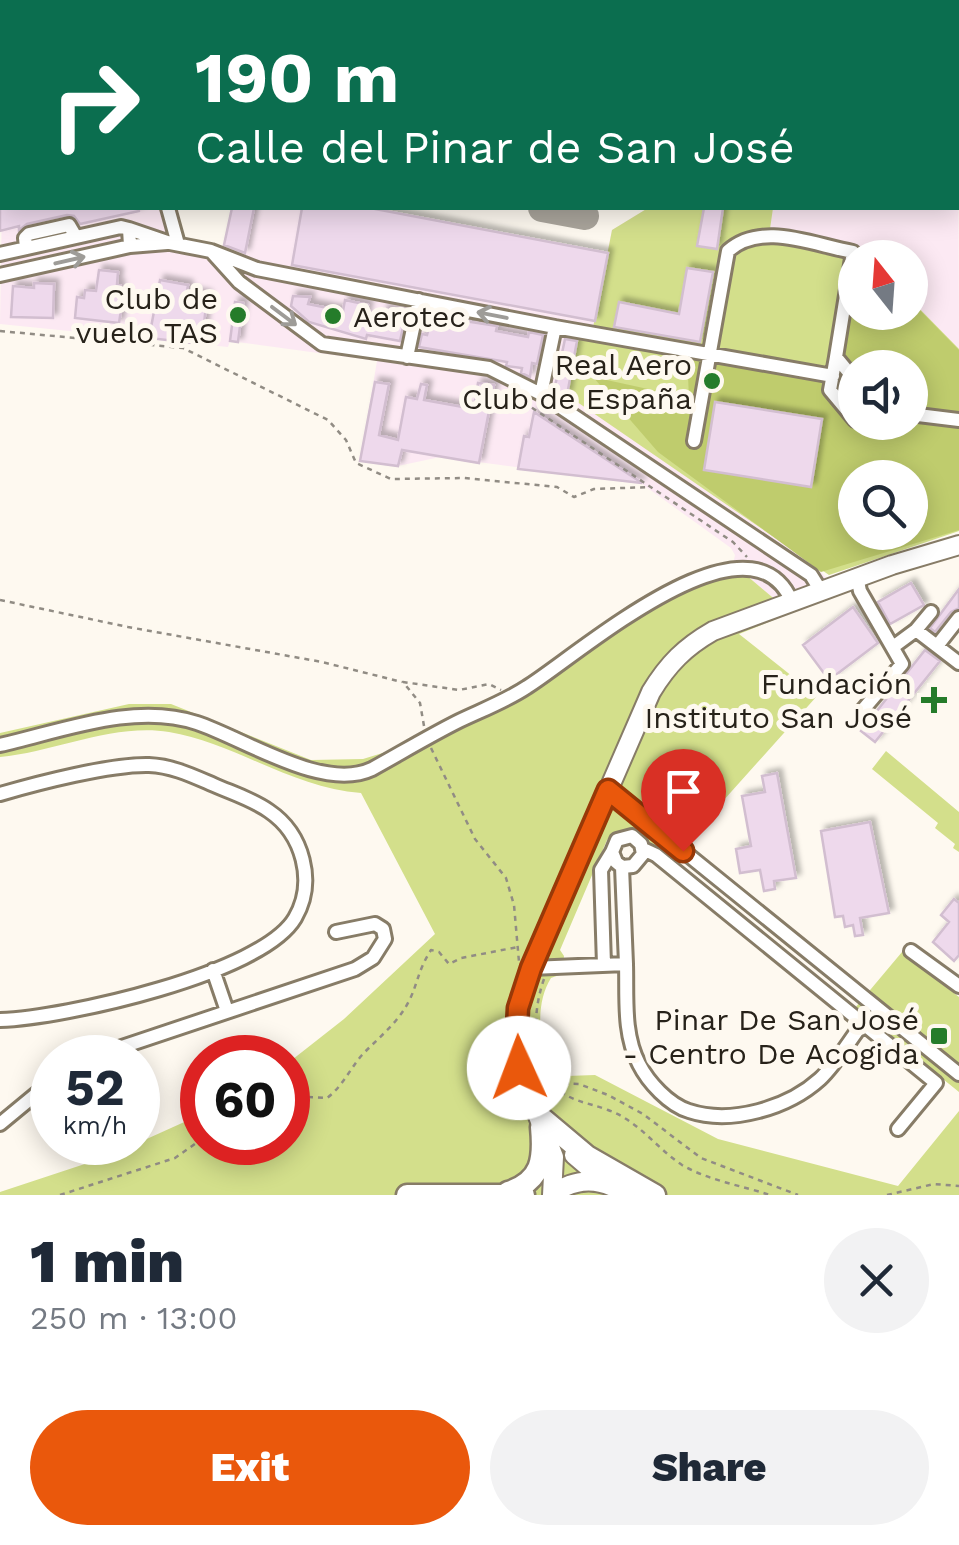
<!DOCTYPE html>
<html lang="en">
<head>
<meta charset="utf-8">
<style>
	:root { --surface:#fff; --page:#f2f2f3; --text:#1f2937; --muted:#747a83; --accent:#ea580c }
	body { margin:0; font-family:"Work Sans",sans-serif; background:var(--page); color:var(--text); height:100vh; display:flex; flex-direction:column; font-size:38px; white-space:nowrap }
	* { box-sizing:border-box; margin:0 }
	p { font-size:32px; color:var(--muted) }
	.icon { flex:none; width:55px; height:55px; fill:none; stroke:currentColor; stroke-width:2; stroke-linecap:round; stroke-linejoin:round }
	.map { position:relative; height:1195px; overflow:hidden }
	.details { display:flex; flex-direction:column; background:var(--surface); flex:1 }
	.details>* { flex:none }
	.hud { position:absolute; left:0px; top:0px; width:960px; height:210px; box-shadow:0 5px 25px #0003; background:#0b6e4f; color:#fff; overflow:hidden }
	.needle { width:65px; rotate:343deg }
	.fabs { position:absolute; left:838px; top:240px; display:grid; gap:20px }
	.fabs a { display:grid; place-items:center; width:90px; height:90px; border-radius:50%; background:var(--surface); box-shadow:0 5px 25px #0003; font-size:50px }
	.speed { position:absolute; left:30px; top:1035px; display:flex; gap:20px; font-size:50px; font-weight:700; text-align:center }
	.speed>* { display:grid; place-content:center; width:130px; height:130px; border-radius:50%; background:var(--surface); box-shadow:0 5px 25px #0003; line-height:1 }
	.speed small { font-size:25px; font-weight:400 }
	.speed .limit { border:15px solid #d22; background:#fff; color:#111 }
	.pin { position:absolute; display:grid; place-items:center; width:85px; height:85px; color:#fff; margin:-102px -42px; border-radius:50% 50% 50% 0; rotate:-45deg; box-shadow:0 0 10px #0007 }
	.pin .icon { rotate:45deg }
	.me { position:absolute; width:110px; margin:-55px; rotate:358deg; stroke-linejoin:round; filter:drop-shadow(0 0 8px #0008) }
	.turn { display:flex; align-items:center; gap:35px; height:210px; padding:0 30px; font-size:45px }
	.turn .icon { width:130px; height:130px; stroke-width:2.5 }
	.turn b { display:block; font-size:70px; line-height:85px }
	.round { display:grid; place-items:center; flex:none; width:105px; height:105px; border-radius:52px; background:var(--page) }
	.headline { display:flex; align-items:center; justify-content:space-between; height:170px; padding:0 30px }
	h1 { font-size:60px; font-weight:800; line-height:75px }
	.action { display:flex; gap:20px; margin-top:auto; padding:20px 30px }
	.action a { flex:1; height:115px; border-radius:60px; background:var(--accent); color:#fff; font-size:40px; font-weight:800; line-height:115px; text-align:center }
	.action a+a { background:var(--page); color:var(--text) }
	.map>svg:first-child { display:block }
	.industrial { fill:#fce9f3 }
	.green { fill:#d3df8b; fill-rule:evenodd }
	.forest { fill:#bfcc6d; fill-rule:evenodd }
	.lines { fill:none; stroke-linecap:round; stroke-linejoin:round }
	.taxiway { stroke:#aaa59c; stroke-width:28 }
	.building { fill:#eed9ec; stroke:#d2bed0; stroke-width:2.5; filter:url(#shadow) }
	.minor-casing { stroke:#877c67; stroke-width:18 }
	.major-casing { stroke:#877c67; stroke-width:22 }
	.highway-casing { stroke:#877c67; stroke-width:25 }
	.path { stroke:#918c84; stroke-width:2.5; stroke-dasharray:5 5; stroke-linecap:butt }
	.minor { stroke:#fff; stroke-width:12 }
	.major { stroke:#fff; stroke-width:18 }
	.highway { stroke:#fff; stroke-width:20 }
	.oneway { stroke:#9e9c98 }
	.route-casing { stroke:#983908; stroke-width:25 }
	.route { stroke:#ea580c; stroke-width:18 }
	.poi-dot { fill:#257c2a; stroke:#fef9f0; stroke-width:4 }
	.labels { text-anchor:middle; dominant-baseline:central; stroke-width:10; stroke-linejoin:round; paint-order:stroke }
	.poi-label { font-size:30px; fill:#27221a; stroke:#fef9f0; text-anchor:end }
</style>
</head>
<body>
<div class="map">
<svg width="959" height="1195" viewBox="0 0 959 1195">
	<defs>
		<filter id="shadow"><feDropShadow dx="4.5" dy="-4.5" stdDeviation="2.5" flood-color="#0004"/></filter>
	</defs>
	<rect width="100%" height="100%" fill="#fef9f0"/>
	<!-- industrial -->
	<path class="industrial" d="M958 103 959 350 910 300V258H855L821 572 840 594 791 613 733 564 735 555 731 548 642 484 440 457 398 466 360 461 377 361 230 341 228 347 0 324 2 201V208H175L182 237 223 248 232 208H370L607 253 612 230 648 208H958Z"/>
	<!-- green -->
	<path class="green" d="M648 208H773L770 229 860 249 869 257 855 258V312H910V299L959 349V531L829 575 567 395 578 336 591 338 612 230ZM855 368H910V422H855ZM855 478H910V532H855Z
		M733 564 791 613 739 634 817 696 671 859 633 831 616 832 607 840 560 950 564 956 562 974 551 978C534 1005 540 1044 549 1074L538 1077 595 1075 718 1139 898 1186 959 1111V1195H0V1192L109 1156 202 1114V1142H288V1063L344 1019 435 934 361 793C292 788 235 743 169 732 113 723 55 752 0 757V733L129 704H171L311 760 363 759 389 751 518 687 612 621Z
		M886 751 959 812V852L953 848 955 844 935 828 938 823 872 769Z
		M902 952 959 997V1092L855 1008Z"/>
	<!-- forest -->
	<path class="forest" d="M855 276V312H910V300L959 350V530L821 572 658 452 593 377 689 398 687 353 837 372ZM855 368H910V422H855ZM855 478H910V532H855Z"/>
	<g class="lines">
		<!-- taxiway -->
		<path class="taxiway" d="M304 0 305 2
			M897 0V2
			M107 2 118 0
			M464 2 475 0
			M681 2 692 0
			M0 28 2 27
			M0 112H2
			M0 161 2 160
			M542 208 585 216"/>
	</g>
	<!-- building -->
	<path class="building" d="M0 208H139V211L80 224 74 216 67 215 27 224 19 230V226L0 231Z
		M232 208H254L245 253 224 245Z
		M302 208H370L608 253 595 321 292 265Z
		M704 208H723L717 249 697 246Z
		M687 268 713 272 700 342 614 327 619 302 679 314Z
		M99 270 118 272 117 284 120 285 119 296 123 297 119 323 75 318 77 297 84 298 85 290 96 291Z
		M160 280 188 285 187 291 207 295 202 344 149 338Z
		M34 283 54 284 53 318 11 317 13 286 34 288Z
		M293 296 310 297 308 304 343 311 345 300 368 305 365 321 382 324 384 309 406 313 400 341 367 335 366 339 309 322 291 306Z
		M235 302 243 303 238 342 230 341Z
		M432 316 497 326 496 331 528 337 529 332 543 335 537 364 532 363 530 377 521 373 522 368 506 366 507 362 419 347 422 334 427 335Z
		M565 339 577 341 567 395 554 391Z
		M375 382 389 384 379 435 398 440 406 397 417 399 421 384 427 385 424 400 474 409 478 383 494 385 479 463 402 450 398 466 360 461Z
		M715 402 822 419 811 487 704 470Z
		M534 412 642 483 518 469 524 436 529 437Z
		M911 583 924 605 890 624 878 602Z
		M959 589V608L951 612 935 632 930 628Z
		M853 607 878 643 829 680 803 645Z
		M925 650 940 661 875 742 861 731Z
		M777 773 796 878 774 881 775 889 764 891 760 870 740 873 736 849 751 846 742 796 765 792 762 776Z
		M870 822 889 913 860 918 863 935 855 936 853 925 845 927 843 916 835 917 821 831Z
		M954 899 959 903V955L954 961 933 942 949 922 941 915Z"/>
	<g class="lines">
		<defs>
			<path id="minor" d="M168 208 178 244
				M129 229 170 243 211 251 257 269 555 327 541 394
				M130 246 167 243
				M26 248 25 238 29 234 69 225 76 237
				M211 251 239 282 322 344 489 368 541 394 811 575 821 591
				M0 254 121 227 129 229 130 246 0 275
				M555 327 833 376
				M407 357 419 300
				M855 380 836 357 830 390 855 420
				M910 414 959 420
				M694 441 728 251C762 221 813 245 853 252L836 357
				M857 577 860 591 902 664 861 712
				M916 630 959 663
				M937 646 959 618
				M893 647 916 630 931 612
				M0 745C62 731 135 702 197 723 245 739 323 792 372 769 401 753 429 736 459 721 482 710 506 701 527 687 577 656 750 502 792 602
				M608 790 959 1074
				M0 794C38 783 111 764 149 765 173 766 193 776 214 785 232 793 252 799 269 811 303 834 316 882 295 918 262 974 64 1018 0 1020
				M643 849 656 855 936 1083 898 1129
				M622 867 633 866 643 854 641 844 632 836 617 840 612 852 616 862 622 867 626 964
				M911 951 959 986
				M604 965 601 870 612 852
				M531 968 626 964C627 997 623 1034 639 1064 648 1082 669 1105 689 1111 731 1125 788 1108 820 1079 836 1064 849 1041 863 1023
				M213 970 227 1011
				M89 1058 355 969 373 958 385 939 383 929 375 924 336 932
				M0 1124 52 1081"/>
			<path id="major" d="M574 1155 608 1184
				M552 1195 554 1157 519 1068 516 1046 518 1008 531 968 651 692C668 664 685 647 713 631L892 565 959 545
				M552 1195C575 1177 602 1177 626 1195"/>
			<path id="highway" d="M543 1119 587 1156 655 1195
				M508 1192C542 1181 544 1159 541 1127
				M407 1195H524"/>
		</defs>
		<!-- minor casing -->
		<use href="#minor" class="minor-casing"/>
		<!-- major casing -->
		<use href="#major" class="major-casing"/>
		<!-- highway casing -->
		<use href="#highway" class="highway-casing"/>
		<!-- path -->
		<path class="path" d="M0 331 183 348 328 420 346 440 356 463 391 479 464 478 557 487 574 497 594 489 651 487
			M507 391 733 542 747 557
			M0 600 128 627 322 662 402 682
			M424 726 420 703 403 682 459 690 489 684 501 690
			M431 748 475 839 506 878 514 905 519 962
			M544 979C532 1013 533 1051 551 1083L579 1084 608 1095 643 1114 701 1158 798 1195
			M553 1085C570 1102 587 1102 608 1110 639 1121 656 1148 682 1165 707 1180 743 1186 770 1195
			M288 1096 327 1098C343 1086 349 1070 362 1055 378 1038 398 1023 409 1001 418 983 418 970 431 950L439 952 449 964 461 958 518 947
			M60 1195 175 1158 202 1139
			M887 1195 934 1184 959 1186"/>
		<!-- minor -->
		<use href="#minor" class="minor"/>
		<!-- major -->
		<use href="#major" class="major"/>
		<!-- highway -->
		<use href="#highway" class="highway"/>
	</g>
	<!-- one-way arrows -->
	<defs><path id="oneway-shaft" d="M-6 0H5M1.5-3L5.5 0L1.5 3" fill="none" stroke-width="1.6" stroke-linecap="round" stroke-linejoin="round" transform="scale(2.5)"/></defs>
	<g class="oneway">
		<use href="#oneway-shaft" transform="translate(70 260) rotate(-13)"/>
		<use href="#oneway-shaft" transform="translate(492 315) rotate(-169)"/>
		<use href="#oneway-shaft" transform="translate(284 316) rotate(37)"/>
	</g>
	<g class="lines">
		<defs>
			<path id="route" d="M519 1068 516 1046 518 1008 531 968 608 790 683 851"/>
		</defs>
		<!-- route casing -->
		<use href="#route" class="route-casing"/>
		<!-- route -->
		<use href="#route" class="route"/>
	</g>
	<!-- markers -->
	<g class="poi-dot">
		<circle cx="238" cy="315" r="10"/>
		<circle cx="333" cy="316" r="10"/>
		<circle cx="712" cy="381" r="10"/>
		<path d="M929 685h10v10h10v10h-10v10h-10v-10h-10v-10h10z"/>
		<rect x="929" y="1026" width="20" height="20" rx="5"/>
	</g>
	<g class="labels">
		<!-- poi labels -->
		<g class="poi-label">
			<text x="218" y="298">Club de<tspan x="218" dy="34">vuelo TAS</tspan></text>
			<text x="353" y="316" text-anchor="start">Aerotec</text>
			<text x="692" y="364">Real Aero<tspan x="692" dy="34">Club de España</tspan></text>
			<text x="912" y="683">Fundación<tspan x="912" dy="34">Instituto San José</tspan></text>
			<text x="919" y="1019">Pinar De San José<tspan x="919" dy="34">- Centro De Acogida</tspan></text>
		</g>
	</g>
</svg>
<div class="fabs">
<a><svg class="needle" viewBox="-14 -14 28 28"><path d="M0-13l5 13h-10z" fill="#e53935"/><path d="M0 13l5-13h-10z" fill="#747a83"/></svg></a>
<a><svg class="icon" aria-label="sound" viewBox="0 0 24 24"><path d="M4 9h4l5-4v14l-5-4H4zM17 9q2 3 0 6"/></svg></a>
<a><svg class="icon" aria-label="search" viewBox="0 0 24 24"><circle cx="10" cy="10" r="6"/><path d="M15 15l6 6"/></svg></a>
</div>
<div class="speed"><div>52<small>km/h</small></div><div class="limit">60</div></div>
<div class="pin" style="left:683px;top:851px;background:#d93025"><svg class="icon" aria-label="arrive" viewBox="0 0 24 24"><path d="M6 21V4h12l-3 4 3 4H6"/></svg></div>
<svg class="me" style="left:519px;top:1068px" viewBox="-20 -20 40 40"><circle r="19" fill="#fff"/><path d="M0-13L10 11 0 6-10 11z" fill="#ea580c"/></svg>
<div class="hud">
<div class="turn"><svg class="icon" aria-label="right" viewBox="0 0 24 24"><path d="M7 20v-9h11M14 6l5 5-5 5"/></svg><div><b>190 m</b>Calle del Pinar de San José</div></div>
</div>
</div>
<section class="details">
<div class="headline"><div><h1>1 min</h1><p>250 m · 13:00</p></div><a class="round"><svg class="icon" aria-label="close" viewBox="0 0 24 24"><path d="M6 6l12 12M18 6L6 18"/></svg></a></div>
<div class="action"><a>Exit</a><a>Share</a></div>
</section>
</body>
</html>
